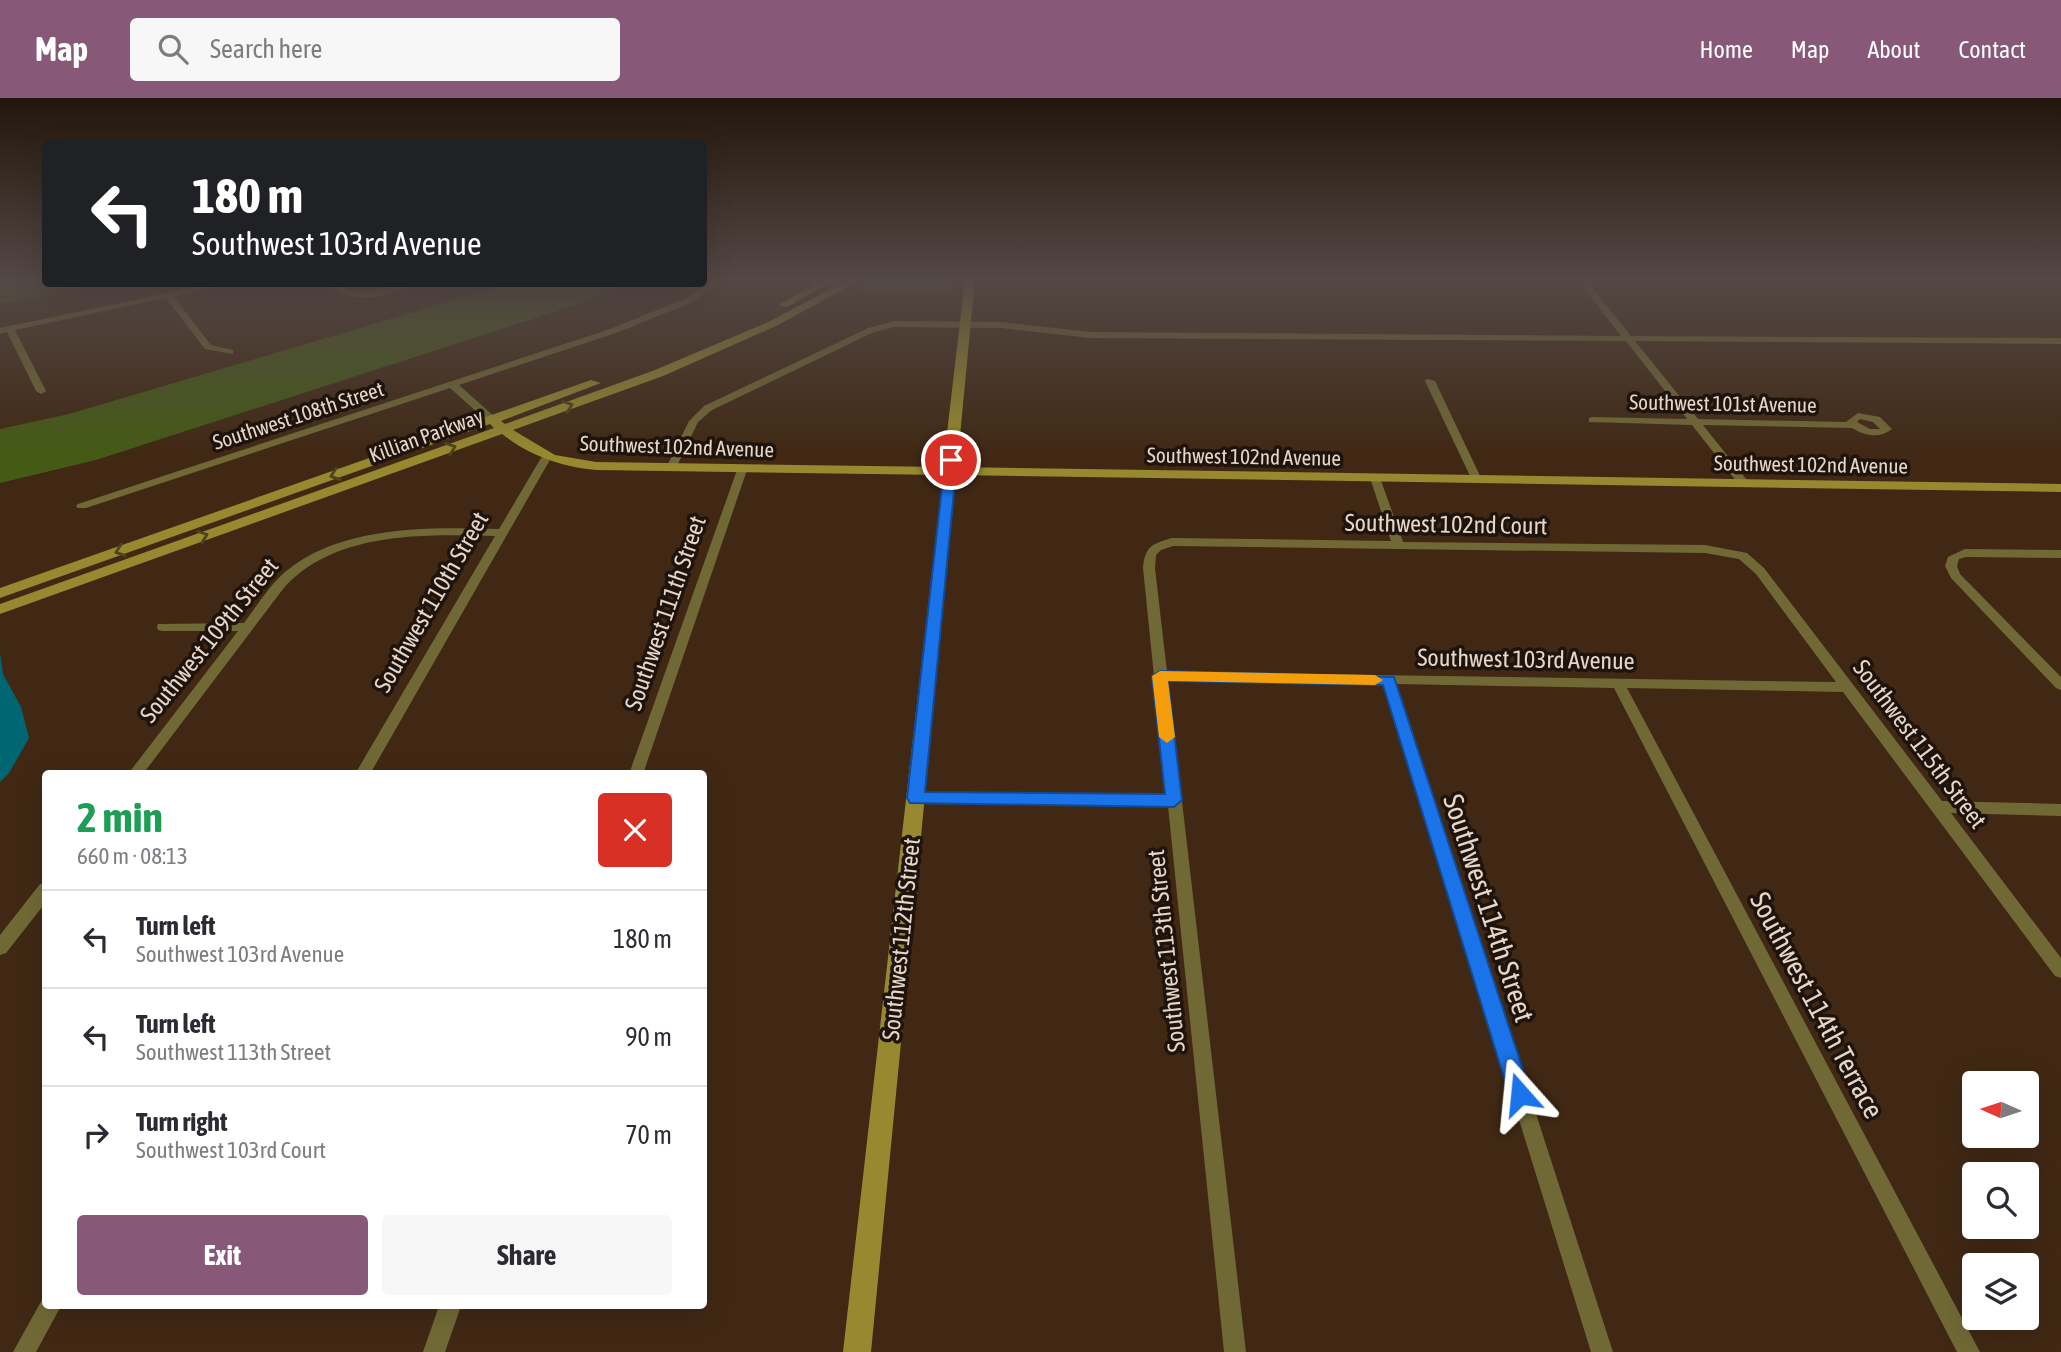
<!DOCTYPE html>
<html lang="en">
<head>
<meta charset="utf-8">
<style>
	:root { --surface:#fff; --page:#f7f7f7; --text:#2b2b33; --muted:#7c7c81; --line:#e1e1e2; --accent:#875878 }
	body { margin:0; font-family:"Asap Condensed",sans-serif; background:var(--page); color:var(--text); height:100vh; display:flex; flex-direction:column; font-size:26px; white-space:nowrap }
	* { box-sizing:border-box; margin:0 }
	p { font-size:23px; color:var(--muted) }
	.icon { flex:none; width:38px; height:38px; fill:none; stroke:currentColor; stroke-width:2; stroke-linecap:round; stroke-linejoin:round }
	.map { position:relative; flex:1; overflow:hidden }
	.drawer { position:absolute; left:42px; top:672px; width:665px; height:539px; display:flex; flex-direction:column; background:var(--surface); border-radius:7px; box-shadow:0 7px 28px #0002 }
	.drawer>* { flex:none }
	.top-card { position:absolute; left:42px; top:42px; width:665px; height:147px; border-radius:7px; box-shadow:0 7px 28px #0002; background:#202124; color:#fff; overflow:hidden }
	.needle { width:46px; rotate:273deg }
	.tools { position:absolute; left:1962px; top:973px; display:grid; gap:14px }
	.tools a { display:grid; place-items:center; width:77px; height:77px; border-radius:7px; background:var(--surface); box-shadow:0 7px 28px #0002; font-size:35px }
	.pin { position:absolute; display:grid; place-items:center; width:60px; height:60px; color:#fff; margin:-30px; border:4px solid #fff; border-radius:50%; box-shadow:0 2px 7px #0007 }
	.me { position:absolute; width:77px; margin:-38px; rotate:342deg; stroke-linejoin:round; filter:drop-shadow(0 0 5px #0008) }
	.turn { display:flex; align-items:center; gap:24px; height:147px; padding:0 35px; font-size:32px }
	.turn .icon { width:91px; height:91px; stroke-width:2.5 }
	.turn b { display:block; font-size:49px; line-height:60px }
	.round { display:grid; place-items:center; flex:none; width:74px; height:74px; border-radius:7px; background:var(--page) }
	.headline { display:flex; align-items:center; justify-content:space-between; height:119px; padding:0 35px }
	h1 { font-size:42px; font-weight:700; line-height:52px; color:#1e9e55 }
	.cta { display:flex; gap:14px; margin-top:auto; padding:14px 35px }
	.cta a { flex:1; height:80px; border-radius:7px; background:var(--accent); color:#fff; font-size:28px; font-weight:700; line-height:80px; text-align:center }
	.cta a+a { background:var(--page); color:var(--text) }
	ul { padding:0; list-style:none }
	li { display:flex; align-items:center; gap:21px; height:98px; padding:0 35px; border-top:2px solid var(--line) }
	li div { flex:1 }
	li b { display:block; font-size:26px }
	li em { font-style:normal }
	header { display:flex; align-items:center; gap:42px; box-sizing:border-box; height:98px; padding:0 35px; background:var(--accent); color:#fff }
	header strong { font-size:33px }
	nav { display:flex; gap:38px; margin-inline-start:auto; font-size:24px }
	.search { width:490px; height:63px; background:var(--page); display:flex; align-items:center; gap:18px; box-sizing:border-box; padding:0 24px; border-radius:7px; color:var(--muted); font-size:26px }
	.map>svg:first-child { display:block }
	.green { fill:#445a15 }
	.water { fill:#006772 }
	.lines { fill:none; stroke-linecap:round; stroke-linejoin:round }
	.street { fill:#716935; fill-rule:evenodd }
	.secondary { fill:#96892f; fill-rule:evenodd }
	.oneway { stroke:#4f4319 }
	.route { fill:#1a73e8; stroke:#114b97; stroke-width:2 }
	.slow { fill:#f59e0b }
	.labels { text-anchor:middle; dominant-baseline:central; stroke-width:7; stroke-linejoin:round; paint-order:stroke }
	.far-street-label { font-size:21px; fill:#e6d6ca; stroke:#1f140b }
	.street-label { font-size:24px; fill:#e6d6ca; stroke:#1f140b }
	.near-street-label { font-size:28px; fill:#e6d6ca; stroke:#1f140b }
</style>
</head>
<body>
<header>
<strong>Map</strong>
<div class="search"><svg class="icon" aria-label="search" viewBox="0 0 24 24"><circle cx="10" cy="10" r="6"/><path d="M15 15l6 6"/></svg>Search here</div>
<nav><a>Home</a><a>Map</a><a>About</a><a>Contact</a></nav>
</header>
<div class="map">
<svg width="2061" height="1254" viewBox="0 0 2061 1254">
	<rect width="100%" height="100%" fill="#402814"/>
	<!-- green -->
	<path class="green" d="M0 181H45L46 186H99L0 206Z
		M874 181H954L952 194 856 192Z
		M509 186H620L588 203 96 362 0 385V331L69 316Z"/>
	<!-- water -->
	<path class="water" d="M0 555 3 576 21 609 29 640 9 675 0 684Z"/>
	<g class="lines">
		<!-- street -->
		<path class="street" d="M713 181H722L693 204 616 235 459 287 496 320V324H488L450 290 86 410H78L76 408 78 406 610 231 687 200Z
			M1577 181H1585L1631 238 2061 240V246L1635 243 1698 321 1846 324 1858 315 1880 319 1892 331C1880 341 1865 338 1852 330L1703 327 1750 386 1744 389 1740 388 1692 327 1589 324V320L1593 319 1687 321 1626 243 1091 240 1001 230 894 229 874 234 712 312 698 324 675 372 671 373 666 370 689 323 704 308 868 230 894 223 1001 224 1091 234 1621 238ZM1860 321 1873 324 1880 331H1870L1857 324Z
			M211 186H225L174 199 211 247 233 252V256L205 251 166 200 15 232 46 293 41 296 36 293 7 234 0 236V230Z
			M329 186H338C361 205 387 184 412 186 389 200 349 208 329 186Z
			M1427 281 1435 283 1482 382 1481 384 1477 385 1472 382 1425 283Z
			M546 357 551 360 370 676H355L495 438C426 436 333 433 283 491L143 676H128L238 533H163L158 532 157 529 158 526 244 525C257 508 269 488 285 474 340 427 431 429 499 431L541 360Z
			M742 369 747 372 643 676H629L737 372Z
			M1375 377 1380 380 1403 444 1705 447 1747 455 1764 470 1942 703 2061 706V718L1951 715 2061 860V880L2055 878 1843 594 1627 590 1980 1254H1957L1614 590 1397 586 1613 1254H1591L1384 586 1168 583 1246 1254H1224L1168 708 916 706 911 704 909 700 911 696 916 694 1166 696 1143 470C1145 448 1152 446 1172 440L1391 443 1370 380ZM1173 448 1705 455 1739 461 1756 476 1836 584 1167 574 1155 470 1156 457 1161 452Z
			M1965 451 2061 452V460L1966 459 1959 461 1957 468 1960 476 2061 579V592L2056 590 1951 480 1945 468 1948 459Z
			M46 785V804L6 855 0 857V837L40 786Z
			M43 1200H46V1208H61L36 1254H13Z
			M439 1208H461L445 1254H423Z"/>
		<!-- secondary -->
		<path class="secondary" d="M825 181H837L787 209 778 207Z
			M850 181H862L776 228 663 278 513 332 555 357 596 364 943 369 965 181H975L957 369 2061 386V394L956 377 871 1254H843L943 377 596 372C559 368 531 358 502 336L0 516V506L494 330 490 326 0 500V490L591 282 601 285 501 323 505 326 655 272 768 224Z"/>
	</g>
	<!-- one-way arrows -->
	<defs><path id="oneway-chevron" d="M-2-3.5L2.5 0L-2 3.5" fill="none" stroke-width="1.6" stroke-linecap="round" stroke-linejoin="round" transform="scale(1.75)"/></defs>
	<g class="oneway">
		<use href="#oneway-chevron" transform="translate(568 308) rotate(-20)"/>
		<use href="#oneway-chevron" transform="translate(451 350) rotate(-20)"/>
		<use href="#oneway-chevron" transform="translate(335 377) rotate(161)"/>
		<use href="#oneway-chevron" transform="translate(203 438) rotate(-20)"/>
		<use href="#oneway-chevron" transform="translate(120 453) rotate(161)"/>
	</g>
	<!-- sky -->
	<linearGradient id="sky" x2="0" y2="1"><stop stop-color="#23160b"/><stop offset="0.51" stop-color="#534845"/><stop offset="1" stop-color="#534845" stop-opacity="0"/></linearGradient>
	<rect width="2061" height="356" fill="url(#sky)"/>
	<!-- route -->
	<path class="route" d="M951 358 957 362 925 694 1165 696 1152 578 1160 573 1394 579 1531 996 1528 1003 1520 1006 1513 1003 1509 996 1383 587 1168 583 1182 702 1174 709 910 705 907 700 945 362Z"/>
	<!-- slow -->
	<path class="slow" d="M1160 573 1375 577 1383 582 1375 587 1168 583 1175 639 1167 645 1159 639 1152 578Z"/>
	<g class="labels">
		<!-- far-street labels -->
		<g class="far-street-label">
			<text transform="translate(1723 305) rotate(1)">Southwest 101st Avenue</text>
			<text transform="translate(298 317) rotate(-18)">Southwest 108th Street</text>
			<text transform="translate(426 337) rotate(-20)">Killian Parkway</text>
			<text transform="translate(677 348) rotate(2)">Southwest 102nd Avenue</text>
			<text transform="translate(1244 358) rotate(1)">Southwest 102nd Avenue</text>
			<text transform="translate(1811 366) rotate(1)">Southwest 102nd Avenue</text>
		</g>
		<!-- street labels -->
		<g class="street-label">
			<text transform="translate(1446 426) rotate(1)">Southwest 102nd Court</text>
			<text transform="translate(431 504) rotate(-60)">Southwest 110th Street</text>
			<text transform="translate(665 515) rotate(-71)">Southwest 111th Street</text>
			<text transform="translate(209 542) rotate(-51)">Southwest 109th Street</text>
			<text transform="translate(1526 561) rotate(1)">Southwest 103rd Avenue</text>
			<text transform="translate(1920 646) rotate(53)">Southwest 115th Street</text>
			<text transform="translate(901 841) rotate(-84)">Southwest 112th Street</text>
			<text transform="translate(1166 853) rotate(-96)">Southwest 113th Street</text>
		</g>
		<!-- near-street labels -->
		<g class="near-street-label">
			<text transform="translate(1489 810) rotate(72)">Southwest 114th Street</text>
			<text transform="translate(1817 907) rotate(62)">Southwest 114th Terrace</text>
		</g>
	</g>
</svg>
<div class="tools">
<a><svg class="needle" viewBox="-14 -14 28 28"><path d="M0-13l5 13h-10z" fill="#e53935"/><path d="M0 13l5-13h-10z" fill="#7c7c81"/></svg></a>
<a><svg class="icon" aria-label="search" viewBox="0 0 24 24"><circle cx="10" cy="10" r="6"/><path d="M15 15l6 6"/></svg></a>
<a><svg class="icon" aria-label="layers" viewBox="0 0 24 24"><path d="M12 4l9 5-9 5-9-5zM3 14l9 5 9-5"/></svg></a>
</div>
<div class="pin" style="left:951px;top:362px;background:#d93025"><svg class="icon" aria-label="arrive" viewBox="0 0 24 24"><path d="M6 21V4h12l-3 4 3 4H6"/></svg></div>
<svg class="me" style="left:1520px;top:996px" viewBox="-20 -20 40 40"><path d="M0-17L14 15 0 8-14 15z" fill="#1a73e8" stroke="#fff" stroke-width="4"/></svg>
<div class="top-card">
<div class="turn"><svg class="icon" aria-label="left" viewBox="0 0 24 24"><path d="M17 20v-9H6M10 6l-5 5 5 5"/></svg><div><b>180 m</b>Southwest 103rd Avenue</div></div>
</div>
<section class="drawer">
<div class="headline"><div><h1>2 min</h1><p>660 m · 08:13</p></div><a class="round" style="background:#d93025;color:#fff"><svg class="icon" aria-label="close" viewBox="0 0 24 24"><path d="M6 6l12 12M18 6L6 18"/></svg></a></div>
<ul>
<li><svg class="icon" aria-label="left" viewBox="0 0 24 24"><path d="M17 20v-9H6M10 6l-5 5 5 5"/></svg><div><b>Turn left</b><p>Southwest 103rd Avenue</p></div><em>180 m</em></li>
<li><svg class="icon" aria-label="left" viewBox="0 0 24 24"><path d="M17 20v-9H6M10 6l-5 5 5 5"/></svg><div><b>Turn left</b><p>Southwest 113th Street</p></div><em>90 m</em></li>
<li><svg class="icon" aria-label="right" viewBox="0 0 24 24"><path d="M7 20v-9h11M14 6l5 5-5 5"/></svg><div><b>Turn right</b><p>Southwest 103rd Court</p></div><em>70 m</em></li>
</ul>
<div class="cta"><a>Exit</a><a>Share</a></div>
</section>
</div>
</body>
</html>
